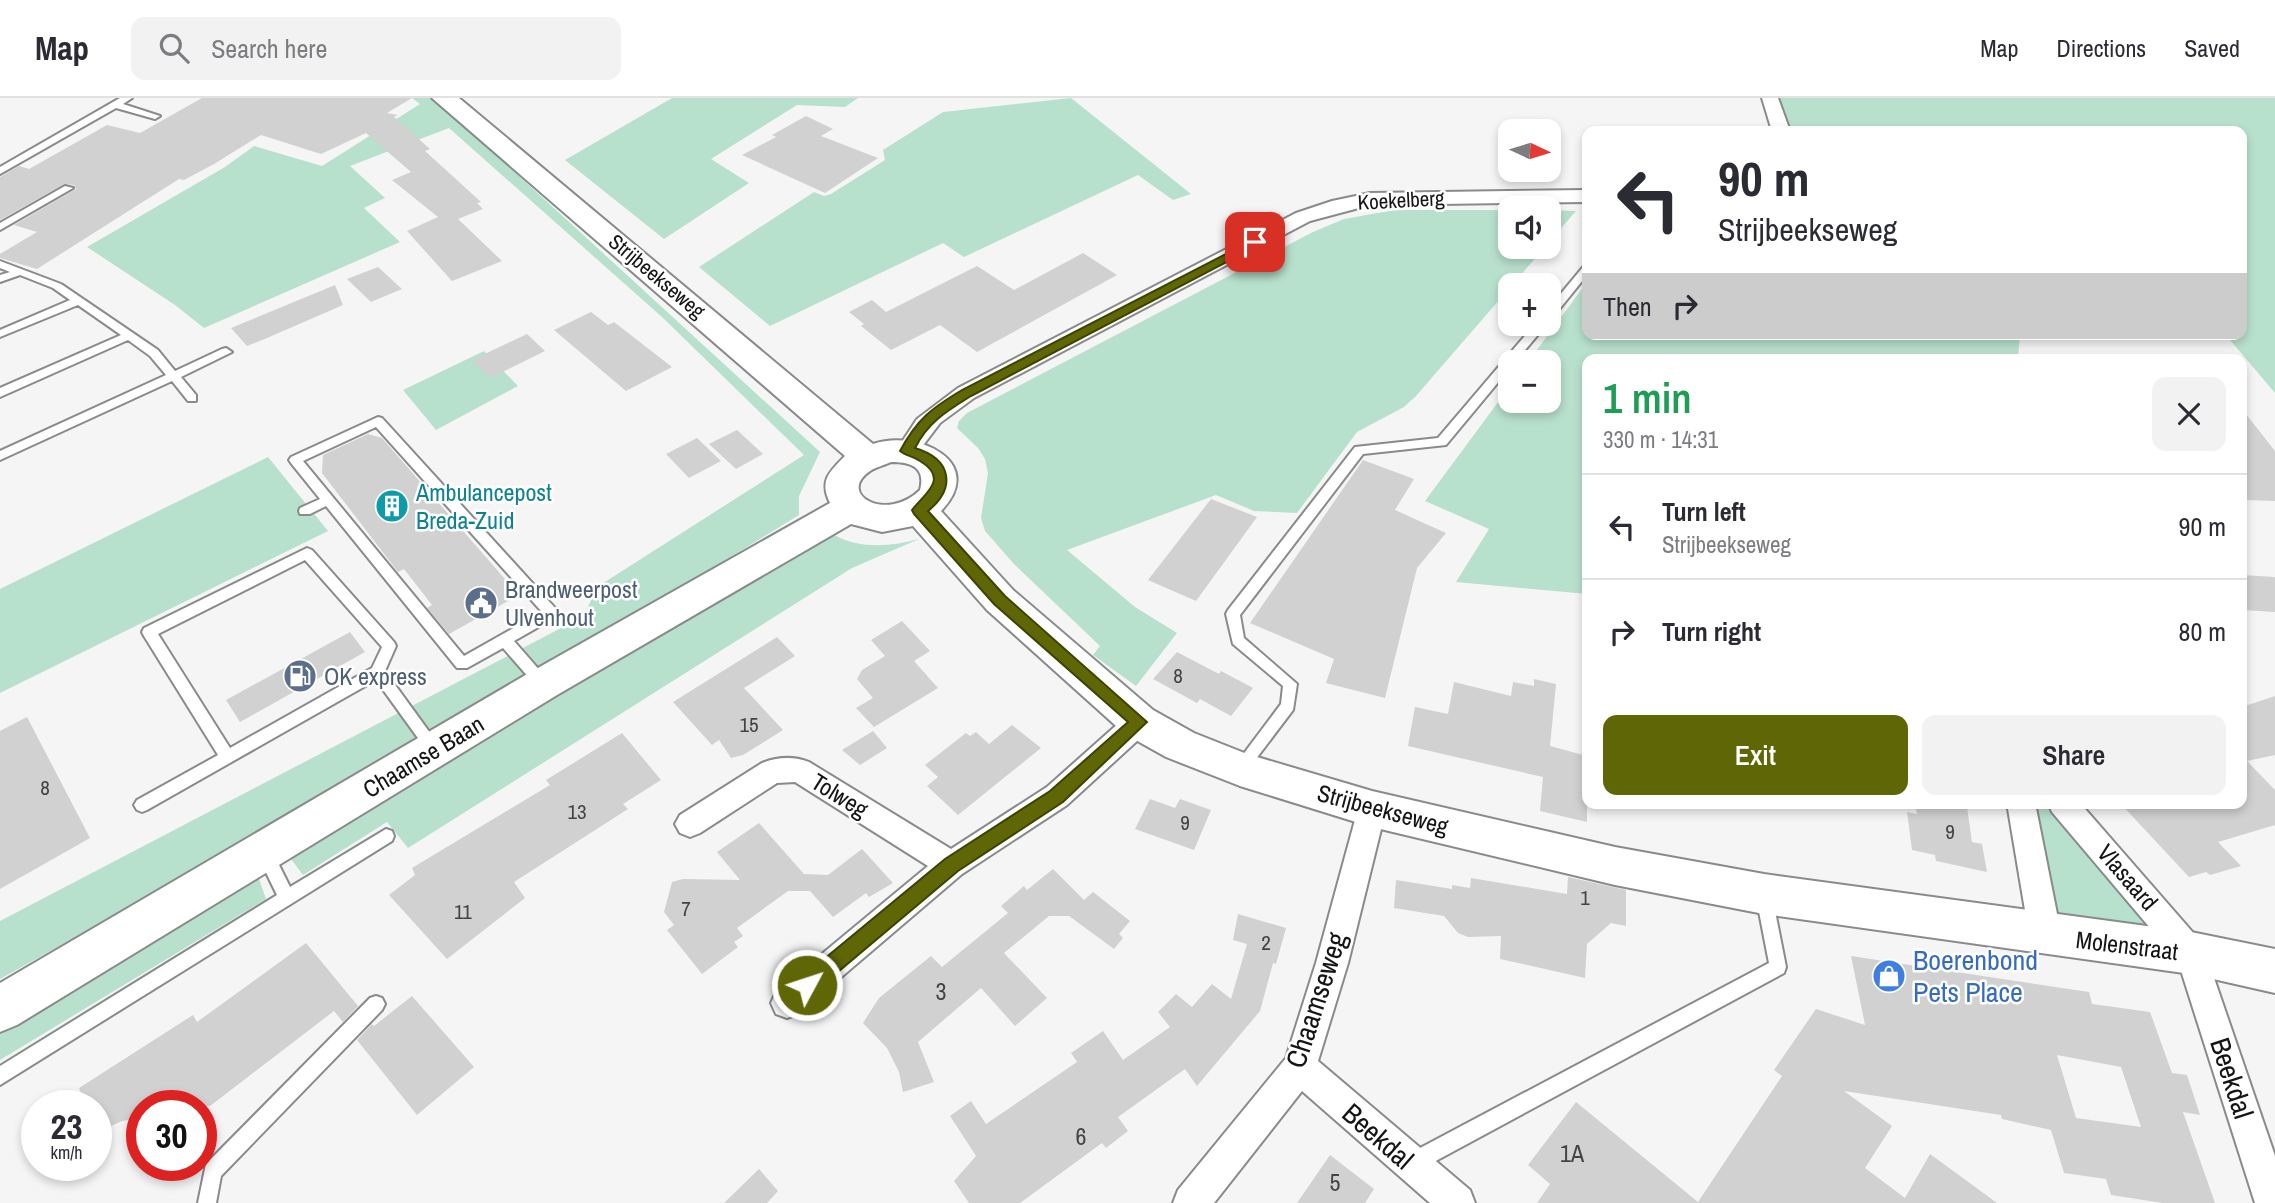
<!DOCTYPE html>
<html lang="en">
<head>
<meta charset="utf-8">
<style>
	:root { --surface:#fff; --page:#f2f2f3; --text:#2b2b33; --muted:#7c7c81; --line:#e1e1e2; --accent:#5f6605 }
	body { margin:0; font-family:"Archivo Narrow",sans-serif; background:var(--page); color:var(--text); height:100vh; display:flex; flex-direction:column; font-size:26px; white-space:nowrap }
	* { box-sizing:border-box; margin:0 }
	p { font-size:23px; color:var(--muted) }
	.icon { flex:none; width:38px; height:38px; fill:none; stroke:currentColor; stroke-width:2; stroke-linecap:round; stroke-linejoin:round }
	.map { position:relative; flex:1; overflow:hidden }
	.sheet { position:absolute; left:1582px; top:256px; width:665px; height:455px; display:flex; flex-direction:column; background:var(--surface); border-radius:14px; box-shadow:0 4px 10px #0003 }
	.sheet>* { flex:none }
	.hud { position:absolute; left:1582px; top:28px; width:665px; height:214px; border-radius:14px; box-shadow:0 4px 10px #0003; background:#fff; color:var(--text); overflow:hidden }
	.needle { width:46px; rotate:94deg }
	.controls { position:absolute; left:1498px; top:21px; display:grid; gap:14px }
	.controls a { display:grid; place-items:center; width:63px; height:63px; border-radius:14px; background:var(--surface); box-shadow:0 4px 10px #0003; font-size:35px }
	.speed { position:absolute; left:21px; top:992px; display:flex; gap:14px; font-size:35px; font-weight:700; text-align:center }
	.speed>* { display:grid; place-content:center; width:91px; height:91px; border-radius:50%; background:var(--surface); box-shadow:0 4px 10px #0003; line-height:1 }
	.speed small { font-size:18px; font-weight:400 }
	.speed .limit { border:10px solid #d22; background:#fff; color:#111 }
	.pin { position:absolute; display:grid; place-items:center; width:60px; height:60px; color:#fff; margin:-30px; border-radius:14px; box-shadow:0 4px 10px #0006 }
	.me { position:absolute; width:77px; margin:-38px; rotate:50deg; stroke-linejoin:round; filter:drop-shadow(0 0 5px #0008) }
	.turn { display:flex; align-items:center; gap:24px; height:147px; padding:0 21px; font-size:32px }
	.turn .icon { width:91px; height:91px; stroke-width:2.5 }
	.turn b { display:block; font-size:49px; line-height:60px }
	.then { display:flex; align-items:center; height:66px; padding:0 21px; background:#0003; gap:14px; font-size:26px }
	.round { display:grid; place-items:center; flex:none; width:74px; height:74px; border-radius:14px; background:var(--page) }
	.overview { display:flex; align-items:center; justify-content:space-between; height:119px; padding:0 21px }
	h1 { font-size:42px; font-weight:600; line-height:52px; color:#1e9e55 }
	.cta { display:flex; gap:14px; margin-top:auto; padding:14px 21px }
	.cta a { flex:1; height:80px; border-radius:14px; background:var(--accent); color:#fff; font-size:28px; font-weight:600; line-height:80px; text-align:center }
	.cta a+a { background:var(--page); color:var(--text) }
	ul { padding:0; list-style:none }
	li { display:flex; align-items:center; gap:21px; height:105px; padding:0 21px; border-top:2px solid var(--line) }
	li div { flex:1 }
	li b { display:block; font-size:26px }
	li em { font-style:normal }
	header { display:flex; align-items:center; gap:42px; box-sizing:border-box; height:98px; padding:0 35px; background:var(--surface); border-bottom:2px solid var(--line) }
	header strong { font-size:33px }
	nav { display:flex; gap:38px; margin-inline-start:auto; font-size:24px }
	.search { width:490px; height:63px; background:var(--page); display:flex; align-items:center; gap:18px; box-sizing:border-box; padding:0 24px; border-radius:14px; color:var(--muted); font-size:26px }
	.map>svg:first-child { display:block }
	.green { fill:#b8e1cd }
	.building { fill:#d1d1d2; fill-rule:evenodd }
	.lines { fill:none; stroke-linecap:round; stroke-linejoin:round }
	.service-casing { stroke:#898a8b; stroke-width:4 }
	.minor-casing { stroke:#898a8b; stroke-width:4 }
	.secondary-casing { stroke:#898a8b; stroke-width:4 }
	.service { fill:#fff; fill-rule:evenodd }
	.minor { fill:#fff; fill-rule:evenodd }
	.secondary { fill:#fff; fill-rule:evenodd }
	.route { fill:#5f6605; stroke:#3e4203; stroke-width:2 }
	.labels { text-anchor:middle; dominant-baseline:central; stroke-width:5; stroke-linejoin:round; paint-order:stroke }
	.far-street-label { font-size:21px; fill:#141414; stroke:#fff }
	.number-label { font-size:21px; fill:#434344 }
	.culture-label { font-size:24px; fill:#0d838f; stroke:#fff; text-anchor:start }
	.service-label { font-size:24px; fill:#4e5e75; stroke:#fff; text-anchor:start }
	.street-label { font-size:24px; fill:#141414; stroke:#fff }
	.near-number-label { font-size:24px; fill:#434344 }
	.near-shop-label { font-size:28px; fill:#366cbe; stroke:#fff; text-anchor:start }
	.near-street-label { font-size:28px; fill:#141414; stroke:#fff }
</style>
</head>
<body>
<header>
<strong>Map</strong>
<div class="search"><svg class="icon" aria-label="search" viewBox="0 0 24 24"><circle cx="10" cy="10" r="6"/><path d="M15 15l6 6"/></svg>Search here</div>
<nav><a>Map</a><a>Directions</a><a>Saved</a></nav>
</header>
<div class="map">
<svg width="2275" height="1105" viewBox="0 0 2275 1105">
	<rect width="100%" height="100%" fill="#f5f5f6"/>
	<!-- green -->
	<path class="green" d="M412 0H429L447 12 820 354 799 398V417L562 563 285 723 0 881V823L584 518 597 489 804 357 662 219 449 30 350 68 385 100 364 110 400 144 204 230 175 207 87 149 225 69 254 48 322 68 420 6Z
		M672 0H858L845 9 797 7 711 61 749 85 664 141 565 62Z
		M1071 0 1191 96 1173 102 1138 77 964 159 943 145 770 228 699 169 814 94 824 98 831 96 885 62 883 52 943 14Z
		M1778 0H2275V295L2225 236H2242V33H1789Z
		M1395 112H1510V149H1545L1416 298 1404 309 1357 334 1297 415 1254 413 1216 397 1067 452 1135 509 1177 535 1136 588 1093 557 1100 548 1014 466 985 433 981 420 988 375 985 361 978 350 957 330 959 323 967 315 1313 134 1344 121Z
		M1549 112 1576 113 1549 144Z
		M1587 184V236H2020L2018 261H1587V496L1456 484 1489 431 1425 403 1510 288V303H1549V264H1528Z
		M484 253 518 288 436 332 403 292Z
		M268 359 328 433 0 595V491Z
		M834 437C860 451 891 449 919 441L852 470 408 750 387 724 303 777 288 757 517 619Z
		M2033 705H2049L2169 843 2059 827Z
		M257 775 266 801 0 962V931Z"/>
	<!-- building -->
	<path class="building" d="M202 0H412L387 15 398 17 394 19 430 51 425 53 481 104 477 105 483 111 458 121 502 163 452 183 407 133 438 119 392 82 411 74 366 35 321 56 261 37 214 66 184 82 179 81 37 171 0 160V156L37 134 14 127 76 91 74 87 64 86 0 122V79L19 68 29 71 107 27 140 35Z
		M806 18 833 31 821 38 878 60 825 95 742 57 776 39 772 37Z
		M1083 155 1117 177 977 254 940 227 891 252 861 228 864 226 849 214 872 202 886 214 977 168 1014 192Z
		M378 169 402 191 371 204 347 181Z
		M335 187 343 207 267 240 247 248 231 230Z
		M591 214 608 227 614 224 672 269 626 293 554 232Z
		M527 236 545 253 490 280 472 262Z
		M2242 311 2275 353V403L2242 402Z
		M737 332 763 356 736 371 709 346Z
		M368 336 382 340 519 497 449 536 427 510 432 507 404 471 398 474 322 375 323 357Z
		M697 340 721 363 689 380 666 356Z
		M1363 362 1414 381 1395 412 1446 435 1417 470 1385 600 1326 585 1334 561 1250 525Z
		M1211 401 1257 419 1196 503 1148 482Z
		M2242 477 2275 479V514L2242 512Z
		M902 523 930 553 914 563 938 590 874 629 856 610 873 600 857 581 862 572 885 558 871 542Z
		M350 534 365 554 240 624 226 602Z
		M777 539 795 558 744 590 783 632 743 657 731 660 719 642 712 647 673 604Z
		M1177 554 1219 576 1221 573 1253 590 1231 618 1200 601 1197 605 1153 581Z
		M1534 581 1556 586 1550 648 1587 658V724L1540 713 1543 679 1408 648 1415 609 1448 616 1454 584 1511 598 1513 584 1534 588Z
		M2275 598V657L2247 663 2275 692V727L2218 744 2241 768 2210 777 2206 774 2189 779 2120 705H2242V609Z
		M27 619 90 740 0 791V633Z
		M1012 627 1041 650 958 717 927 688 938 679 925 667 966 635 970 638 976 634 989 646Z
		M873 633 887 650 860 667 842 652Z
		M622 635 661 682 623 706 628 711 514 784 525 800 447 861 389 797 415 777 412 770 550 687 546 682Z
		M1150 701 1175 710 1180 701 1211 712 1194 752 1135 731Z
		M1915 705H1950L1967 709 1972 744 1982 746 1987 774 1936 763 1935 757 1912 752 1907 714 1917 716Z
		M759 725 804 776 828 777 862 751 893 785 869 799 866 795 833 819 810 793H788L737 830 743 838 734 844 738 849 702 876 667 832 674 827 664 814 672 784 683 781 740 782 717 754Z
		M1053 771 1084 802 1093 794 1130 823 1119 836 1123 840 1114 851 1069 818H1049L1004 855 1047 900 1015 928 981 890 918 944 934 984 903 994 899 974 887 950 863 925 879 900 931 858 942 869 1008 815 1001 808 1024 788 1027 792Z
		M1568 779 1626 792V828L1611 825 1587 846 1585 880 1500 861 1501 838 1468 839 1458 835 1444 818 1394 810 1396 782 1452 791V787L1470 790 1471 780 1567 796Z
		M1238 816 1286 830 1276 866 1273 865 1260 913 1197 988 1185 971 1118 1019 1128 1033 1106 1050 1102 1045 1020 1105H969L954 1083 976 1058 950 1018 971 1003 986 1026 1077 964 1071 955 1103 933 1123 962 1170 929 1158 914 1176 896 1192 909 1212 886 1231 901 1247 846 1233 842Z
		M306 845 358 908 343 924 334 913 210 1008H142V1020L122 1023 96 1035V1008H87L79 990 193 917 197 924Z
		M1851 858 2089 894 2092 906 2150 914 2172 975 2187 977 2200 1017 2183 1014 2215 1105H2163L2111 1097 2106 1081 2064 1075 2051 1032 2002 1021 2001 1017 1844 993 1892 1028 1865 1070 1905 1100 1930 1056 1997 1105H1537L1550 1086 1528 1067 1576 1004 1698 1104 1782 978 1774 972 1816 911 1865 927ZM2057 957 2121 969 2141 1029 2076 1020Z
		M412 898 474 969 417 1017 357 942 372 926 374 928Z
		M1330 1057 1374 1091 1365 1105H1297Z
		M759 1071 778 1093 767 1105H724Z"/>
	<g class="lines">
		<defs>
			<path id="service" d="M120 0H132L123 6 160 18 155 21 116 10 0 76V69Z
				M65 88 73 90 0 132V125Z
				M0 163 61 186 158 252 175 273 222 251 226 250 232 254 181 279 196 297V303H188L172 283 0 362V353L166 277 150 258 128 242 0 299V290L121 237 78 207 0 239V232L70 202 53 190 20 177 0 184V177L10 174 0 170Z
				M1587 168V177L1553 219 1549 220V210L1583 169Z
				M1535 226H1547L1515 264H1510V270L1446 347 1363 356 1240 517 1244 540 1297 586 1293 612 1246 674 1241 676 1236 674 1233 670 1281 606 1283 588 1233 546 1226 516 1228 512 1355 349 1438 340Z
				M378 319 382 320 556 511 558 515 556 519 514 543 548 582 550 586 548 590H538L503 550 467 570H457L326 408 310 416H300L299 413 300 410 320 401 291 365 289 362 291 359ZM376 329 542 514 464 558 303 363Z
				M307 450 312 452 394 544 396 548 385 573 438 646 440 650 438 654 433 656 428 654 376 582 147 712 142 714 137 712 134 707 137 702 218 657 144 538 142 534 144 530ZM305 462 382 549 372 570 230 650 158 536Z
				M386 731 392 733 394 738 392 743 0 987V968L277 797 256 754 258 749 264 747 270 749 290 789Z
				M1764 791 1770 793 1772 798 1786 869 1784 875 1419 1072 1412 1074 1405 1072 1403 1065 1405 1058 1769 865 1756 798 1758 793Z
				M376 898 382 900 385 906 382 912 221 1078 216 1105H198L206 1066 370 900Z"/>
			<path id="minor" d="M1762 0H1778L1790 33H1772Z
				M1587 92V104L1370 107 1310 123 974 300 940 325 915 358 907 361 899 358 896 353 917 321 958 290 1296 115 1332 103 1370 95Z
				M1139 613 1149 616 1153 624 1149 632 1067 707 962 776 798 916 787 920 776 916 771 905 776 894 928 768 795 684 777 685 700 735 690 739 680 735 675 726 680 717 762 665C777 659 794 658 809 664L951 751 1047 689 1129 616Z
				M1372 699 1382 702 1386 711 1348 865 1318 963 1470 1092 1475 1105H1430L1302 993 1214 1105H1173L1178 1092 1286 960 1316 865 1358 711 1362 702Z
				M2007 705H2035L2061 836 2056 846 2045 850 2034 846 2029 836Z
				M2048 705H2080L2202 845 2275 1058V1105H2255L2178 863 2052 714Z"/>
			<path id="secondary" d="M432 0H459L873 346C918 331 988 364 941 413L1013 492 1153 612 1194 635 1247 656 1372 693 1615 749 1764 776 2191 834 2275 851V895L2191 876 1764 816 1615 787 1372 729 1240 688 1166 659 1125 636 987 512 913 428 882 434 851 426 557 597 17 927 0 934V885L529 575 830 405C819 383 829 374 845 358ZM891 364C911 364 926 369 920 392 886 425 836 396 870 373 876 369 885 367 891 364Z"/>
		</defs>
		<!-- service casing -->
		<use href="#service" class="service-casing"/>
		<!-- minor casing -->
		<use href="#minor" class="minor-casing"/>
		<!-- secondary casing -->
		<use href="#secondary" class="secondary-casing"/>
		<!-- service -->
		<use href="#service" class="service"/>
		<!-- minor -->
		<use href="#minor" class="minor"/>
		<!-- secondary -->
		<use href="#secondary" class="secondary"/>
	</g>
	<!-- route -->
	<path class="route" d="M1255 141 1260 144 1259 147 971 298C947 313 928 324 915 350 951 361 957 389 928 413L1005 498 1147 624 1063 704 958 773 814 894 807 896 800 894 797 887 800 881 945 761 1050 693 1128 624 994 506 914 416 912 412C924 396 950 381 920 363 913 358 906 358 900 353 917 321 932 310 962 292Z"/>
	<!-- icons -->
	<defs>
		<symbol id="building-disc" viewBox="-11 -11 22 22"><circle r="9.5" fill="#0f9aa8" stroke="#fff"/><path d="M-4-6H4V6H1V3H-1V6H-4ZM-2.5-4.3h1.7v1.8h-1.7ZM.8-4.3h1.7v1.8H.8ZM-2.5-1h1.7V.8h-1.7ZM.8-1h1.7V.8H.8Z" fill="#fff"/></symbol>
		<symbol id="civic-disc" viewBox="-11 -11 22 22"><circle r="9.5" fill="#5c6f8a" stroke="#fff"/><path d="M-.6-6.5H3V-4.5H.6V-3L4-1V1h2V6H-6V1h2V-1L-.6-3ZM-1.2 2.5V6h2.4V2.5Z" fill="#fff"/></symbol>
		<symbol id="fuel-disc" viewBox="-11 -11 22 22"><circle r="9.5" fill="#5c6f8a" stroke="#fff"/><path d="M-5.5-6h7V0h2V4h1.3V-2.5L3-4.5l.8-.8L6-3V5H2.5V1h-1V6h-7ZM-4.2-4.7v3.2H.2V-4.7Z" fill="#fff"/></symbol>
		<symbol id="shop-disc" viewBox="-11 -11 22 22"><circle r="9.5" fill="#3f7fe0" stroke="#fff"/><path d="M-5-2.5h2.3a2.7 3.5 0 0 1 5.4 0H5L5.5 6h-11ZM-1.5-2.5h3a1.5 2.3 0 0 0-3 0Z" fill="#fff"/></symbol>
	</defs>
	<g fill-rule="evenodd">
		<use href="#building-disc" x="373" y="389" width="38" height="38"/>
		<use href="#civic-disc" x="462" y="486" width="38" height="38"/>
		<use href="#fuel-disc" x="281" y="559" width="38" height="38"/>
		<use href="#shop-disc" x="1870" y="859" width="38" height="38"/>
	</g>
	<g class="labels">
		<!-- far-street labels -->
		<g class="far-street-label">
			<text transform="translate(1401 102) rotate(-3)">Koekelberg</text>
			<text transform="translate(657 178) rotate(40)">Strijbeekseweg</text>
		</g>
		<!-- number labels -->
		<g class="number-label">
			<text x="1178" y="577">8</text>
			<text x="749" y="626">15</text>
			<text x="45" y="689">8</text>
			<text x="577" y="713">13</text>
			<text x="1185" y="724">9</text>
			<text x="1950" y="733">9</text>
			<text x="1585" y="799">1</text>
			<text x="686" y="810">7</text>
			<text x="463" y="813">11</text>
			<text x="1266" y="844">2</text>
		</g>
		<!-- culture labels -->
		<g class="culture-label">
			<text x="416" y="394">Ambulancepost<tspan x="416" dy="28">Breda-Zuid</tspan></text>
		</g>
		<!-- service labels -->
		<g class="service-label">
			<text x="505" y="491">Brandweerpost<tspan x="505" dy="28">Ulvenhout</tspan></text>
			<text x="324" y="578">OK express</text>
		</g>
		<!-- street labels -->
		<g class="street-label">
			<text transform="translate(423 658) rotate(-31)">Chaamse Baan</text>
			<text transform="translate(840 697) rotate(32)">Tolweg</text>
			<text transform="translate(1383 711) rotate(15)">Strijbeekseweg</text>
			<text transform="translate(2128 779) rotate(49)">Vlasaard</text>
			<text transform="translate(2127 847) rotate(7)">Molenstraat</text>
		</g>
		<!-- near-number labels -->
		<g class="near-number-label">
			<text x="941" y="893">3</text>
			<text x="1081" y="1038">6</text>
			<text x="1572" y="1055">1A</text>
			<text x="1335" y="1084">5</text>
		</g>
		<!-- near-shop labels -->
		<g class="near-shop-label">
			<text x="1913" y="862">Boerenbond<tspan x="1913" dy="32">Pets Place</tspan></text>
		</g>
		<!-- near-street labels -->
		<g class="near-street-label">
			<text transform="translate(1316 902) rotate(-72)">Chaamseweg</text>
			<text transform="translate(2232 980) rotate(72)">Beekdal</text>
			<text transform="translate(1378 1038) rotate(41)">Beekdal</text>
		</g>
	</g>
</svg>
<div class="controls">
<a><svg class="needle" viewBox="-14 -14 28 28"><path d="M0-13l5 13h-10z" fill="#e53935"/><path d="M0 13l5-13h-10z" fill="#7c7c81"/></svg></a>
<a><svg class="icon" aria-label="sound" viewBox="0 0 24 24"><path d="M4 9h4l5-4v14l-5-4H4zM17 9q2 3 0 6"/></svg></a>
<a>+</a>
<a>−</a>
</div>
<div class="speed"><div>23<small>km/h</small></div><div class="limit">30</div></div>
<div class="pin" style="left:1255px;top:144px;background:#d93025"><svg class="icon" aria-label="arrive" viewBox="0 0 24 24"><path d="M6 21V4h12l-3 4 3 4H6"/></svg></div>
<svg class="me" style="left:807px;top:887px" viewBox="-20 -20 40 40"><circle r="17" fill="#5f6605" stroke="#fff" stroke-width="3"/><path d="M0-11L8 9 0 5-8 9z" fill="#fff"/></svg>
<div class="hud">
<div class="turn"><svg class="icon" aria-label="left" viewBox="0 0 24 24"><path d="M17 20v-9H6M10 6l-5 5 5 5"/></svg><div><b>90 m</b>Strijbeekseweg</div></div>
<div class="then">Then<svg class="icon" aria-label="right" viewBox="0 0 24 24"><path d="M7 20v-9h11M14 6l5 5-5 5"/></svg></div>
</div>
<section class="sheet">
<div class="overview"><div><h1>1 min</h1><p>330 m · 14:31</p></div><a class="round"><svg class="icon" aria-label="close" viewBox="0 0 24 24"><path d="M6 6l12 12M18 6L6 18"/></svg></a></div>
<ul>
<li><svg class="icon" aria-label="left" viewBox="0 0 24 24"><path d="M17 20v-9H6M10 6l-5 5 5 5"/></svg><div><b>Turn left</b><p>Strijbeekseweg</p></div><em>90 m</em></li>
<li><svg class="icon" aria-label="right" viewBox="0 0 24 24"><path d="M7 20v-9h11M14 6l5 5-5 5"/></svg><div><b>Turn right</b></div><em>80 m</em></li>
</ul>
<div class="cta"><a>Exit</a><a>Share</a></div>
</section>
</div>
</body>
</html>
